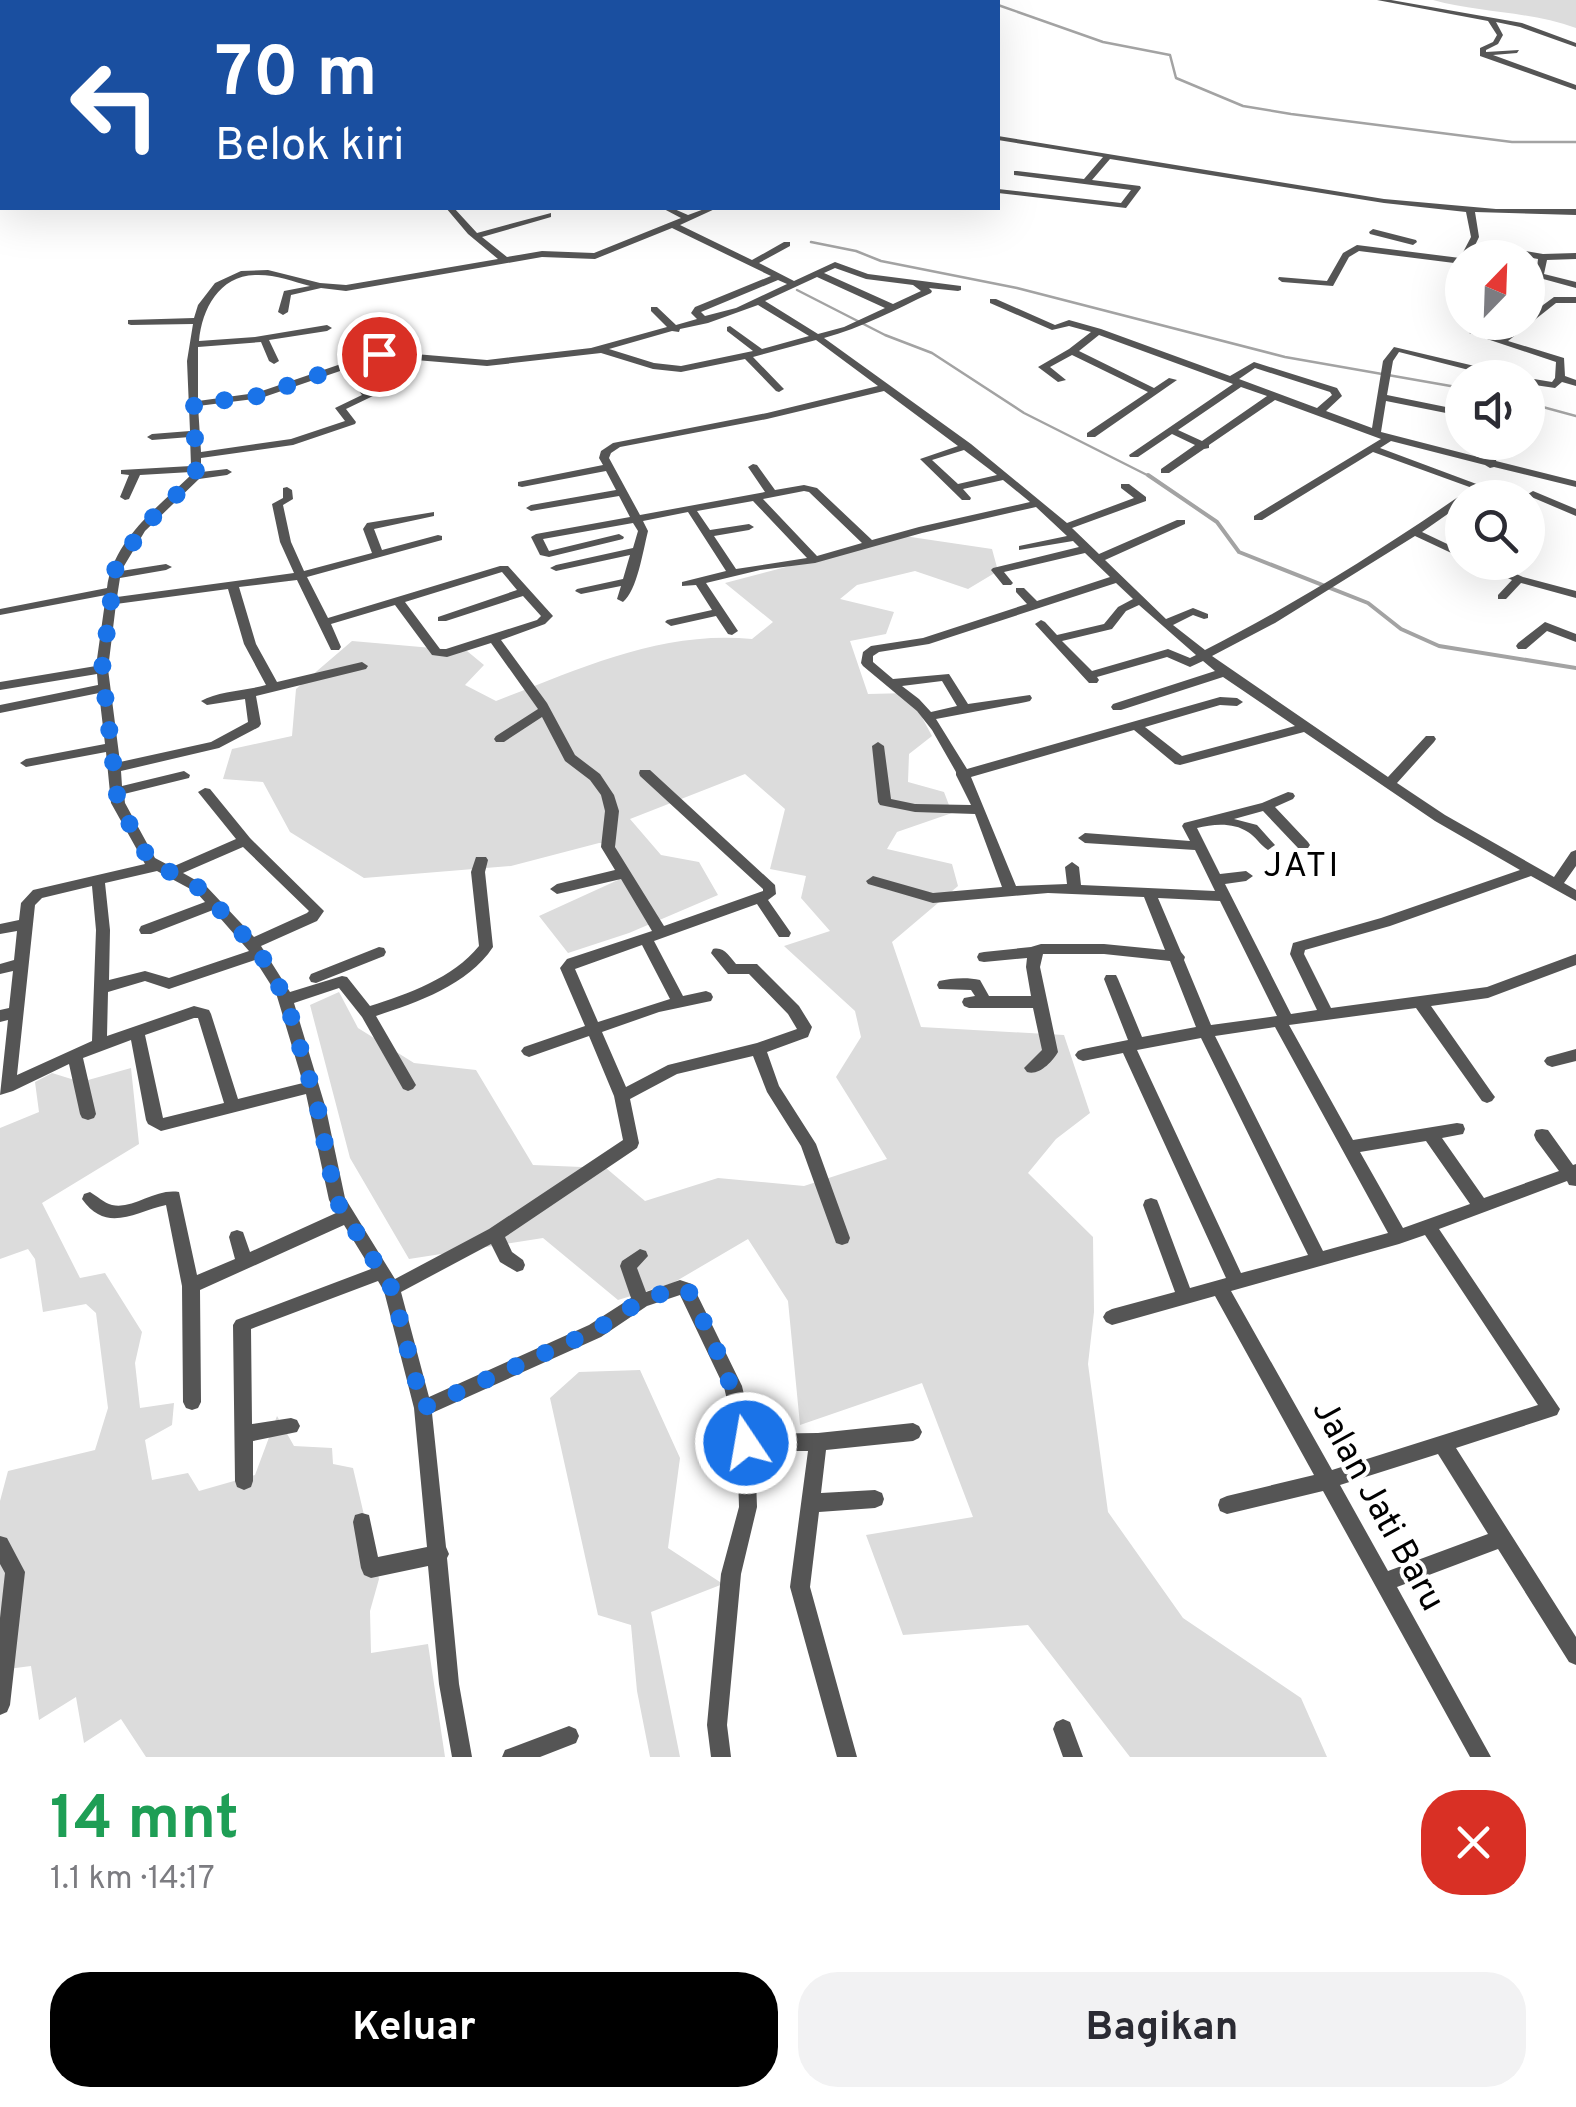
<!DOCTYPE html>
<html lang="id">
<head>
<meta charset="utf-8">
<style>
	:root { --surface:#fff; --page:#f2f2f3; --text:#2b2b33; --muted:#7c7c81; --accent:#000 }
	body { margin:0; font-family:Overpass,sans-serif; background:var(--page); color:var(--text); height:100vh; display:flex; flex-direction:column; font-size:38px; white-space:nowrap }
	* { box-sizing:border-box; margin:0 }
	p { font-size:32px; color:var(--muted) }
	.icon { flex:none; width:55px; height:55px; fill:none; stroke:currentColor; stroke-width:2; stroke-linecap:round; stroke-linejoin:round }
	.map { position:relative; height:1757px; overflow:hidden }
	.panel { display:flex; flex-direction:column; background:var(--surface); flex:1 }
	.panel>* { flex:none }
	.guide { position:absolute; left:0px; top:0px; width:1000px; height:210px; box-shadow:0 10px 40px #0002; background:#1a4fa0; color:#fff; overflow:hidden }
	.needle { width:65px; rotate:23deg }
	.controls { position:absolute; left:1445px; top:240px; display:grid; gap:20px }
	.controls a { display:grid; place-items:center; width:100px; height:100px; border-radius:50%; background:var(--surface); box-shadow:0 10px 40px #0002; font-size:50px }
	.pin { position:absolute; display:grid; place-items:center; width:85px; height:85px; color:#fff; margin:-42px; border:5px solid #fff; border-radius:50%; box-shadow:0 2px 10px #0007 }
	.me { position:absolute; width:110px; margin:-55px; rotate:348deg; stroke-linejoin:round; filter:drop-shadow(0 0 8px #0008) }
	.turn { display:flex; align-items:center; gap:35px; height:210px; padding:0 50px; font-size:45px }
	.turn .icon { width:130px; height:130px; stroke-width:2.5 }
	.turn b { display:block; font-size:70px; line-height:85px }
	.round { display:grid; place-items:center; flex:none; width:105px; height:105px; border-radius:40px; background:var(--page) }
	.overview { display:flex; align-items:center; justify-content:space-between; height:170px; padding:0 50px }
	h1 { font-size:60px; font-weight:700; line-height:75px; color:#1e9e55 }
	.primary-button { display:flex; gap:20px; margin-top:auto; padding:20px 50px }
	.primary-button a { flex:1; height:115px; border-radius:40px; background:var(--accent); color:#fff; font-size:40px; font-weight:700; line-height:115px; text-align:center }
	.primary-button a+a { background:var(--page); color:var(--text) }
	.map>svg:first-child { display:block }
	.green { fill:#dcdcdc }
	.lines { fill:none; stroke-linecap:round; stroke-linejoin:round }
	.stream-far1 { stroke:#a3a3a3; stroke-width:2.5 }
	.stream { stroke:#a3a3a3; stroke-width:4 }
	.minor { fill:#555; fill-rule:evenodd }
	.route { stroke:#1a73e8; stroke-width:18; stroke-dasharray:0 32.4 }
	.labels { text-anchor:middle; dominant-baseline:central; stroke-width:8; stroke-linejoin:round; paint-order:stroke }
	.quarter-label { font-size:35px; letter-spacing:2.5px; fill:#000; stroke:#fff }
	.near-street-label { font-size:35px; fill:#000; stroke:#fff }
</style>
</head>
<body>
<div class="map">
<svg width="1576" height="1757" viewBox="0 0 1576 1757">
	<rect width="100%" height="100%" fill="#fff"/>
	<!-- green -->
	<path class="green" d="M1433 0H1576V28C1529 11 1480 13 1433 0Z
		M904 536 992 549 998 571 968 589 915 571 857 585 840 599 894 612 886 634 850 641 868 694 909 693 932 736 909 754 908 782 944 792 952 813 897 832 887 849 952 864 958 886 892 942 921 1027 1064 1035 1090 1113 1056 1139 1028 1173 1093 1237 1094 1312 1088 1364 1108 1512 1183 1618 1301 1698 1327 1757H1130L1028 1625 903 1635 866 1535 973 1517 922 1383 800 1425 788 1301 748 1239 673 1283 618 1300 543 1238 409 1259 350 1158 310 1005 339 992 358 1028 414 1063 476 1070 533 1165 606 1168 645 1201 718 1178 804 1186 887 1159 836 1077 861 1037 855 1011 784 946 830 931 801 898 806 876 770 869 785 809 745 774 630 819 661 855 699 862 718 895 629 933 568 953 539 916 618 880 615 844 599 843 511 866 364 878 290 832 263 782 223 779 232 749 292 736 296 689 352 641 467 651 484 665 465 685 496 701C579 669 661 630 752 639L773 622 725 583Z
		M131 1068 139 1144 42 1203 80 1278 105 1273 142 1332 135 1363 140 1408 174 1403 172 1425 145 1440 152 1480 188 1473 199 1491 255 1475 277 1416 294 1446 332 1448 333 1464 353 1468 379 1579 370 1611 371 1653 428 1644 445 1757H146L121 1719 84 1743 76 1697 39 1720 31 1666 0 1670V1501L8 1471 95 1450 108 1408 96 1313 86 1304 43 1312 35 1259 28 1249 0 1259V1128L39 1112 35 1082 52 1073 81 1082Z
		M640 1370 680 1458 668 1548 723 1584 651 1612 680 1757H650L637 1691 631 1625 598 1615 550 1398 579 1372Z"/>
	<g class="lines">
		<!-- stream-far1 -->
		<path class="stream-far1" d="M981 0 989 2
			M998 5 1103 42 1170 55 1176 78 1243 106 1291 114 1512 142H1576
			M811 242 856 251 881 261 1017 288 1285 357 1462 388
			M797 290 885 335 932 353 1024 413 1153 478
			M1528 403 1576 416"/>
		<!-- stream -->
		<path class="stream" d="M1148 475 1217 522 1239 552 1368 603 1401 629 1439 646 1576 668"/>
		<!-- minor -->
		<path class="minor" d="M1377 0H1391L1522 23 1576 43V47L1520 27 1496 22 1503 35 1498 44 1486 50V52L1519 50 1517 53 1493 55 1576 85V90L1480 56V48L1493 42 1497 35 1488 21Z
			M998 136 1384 199 1496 209H1576V215L1475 212 1479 237 1469 258H1462V264L1359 251 1349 257 1333 286 1282 282 1278 279 1279 277 1327 281 1343 253 1357 245 1460 258 1471 237 1466 212 1384 203 1110 159 1092 180 1140 186 1141 188 1126 208 998 193V189L1121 203 1131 190 1014 175V171H1017L1084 179 1103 157 998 140Z
			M446 208H454L477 233 551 213V217L482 237 507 257 542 251 594 253 681 218 662 208H672L688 215 707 208H717L680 225 752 260 784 242H790V246L759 263 794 281 835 262 868 274 961 286V290L958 291 929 288 932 291 931 293C896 309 862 328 824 338L971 444 1067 523 1134 498 1121 488V484H1129L1146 497V501L1072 528 1099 554 1177 520H1185V524L1105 560 1166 619 1193 608 1208 614V618L1204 619 1193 615 1173 625 1205 650C1293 605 1377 553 1458 497L1466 498H1462V504L1422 532 1462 551V558L1415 536 1275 623 1212 656 1388 777 1426 736H1434L1436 739 1434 742 1397 783 1445 815 1554 877 1571 852 1576 850V866L1564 883 1576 890V901L1531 876 1390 926 1305 950 1304 954 1331 1008 1487 987 1576 954V965L1488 998 1431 1006 1492 1093 1495 1097 1492 1101 1487 1103 1482 1101 1416 1008 1289 1025 1353 1140 1457 1123 1463 1124 1465 1129 1463 1134 1442 1138 1484 1198 1559 1171 1536 1140 1534 1135 1536 1130 1542 1129 1548 1130 1573 1165 1576 1164V1186L1569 1185 1567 1181 1439 1229 1560 1409 1557 1415 1551 1417 1456 1448 1576 1637V1665L1569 1662 1498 1549 1397 1587 1491 1757H1470L1323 1491 1227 1514 1220 1511 1218 1505 1220 1499 1227 1496 1314 1475 1215 1296 1112 1325 1106 1322 1103 1317 1106 1312 1112 1309 1175 1292 1143 1205 1145 1200 1151 1198 1157 1200 1159 1205 1190 1288 1226 1278 1123 1053 1083 1061 1078 1059 1075 1055 1078 1051 1083 1049 1128 1040 1104 979 1106 975H1116L1118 979 1142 1037 1196 1027 1170 961 1104 954H1043L1040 967 1058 1052C1052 1062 1039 1076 1027 1072L1024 1068 1042 1050 1033 1008H969L964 1006 962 1002 964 998 975 996 971 990 939 989 937 985 939 981C951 978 968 977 980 980L989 996H1031L1026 967 1027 958 984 962 979 961 977 957 979 953 984 952 1031 947 1041 944H1104L1165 950 1144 897 1048 893 933 903 868 884 866 881 873 876 933 893 1002 887 975 814 915 812 880 805 878 802 872 746 878 742 884 746 891 799 915 804 971 805 956 775V772L932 730 917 711 863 666 861 663 863 652 871 646 923 638 1027 604 1016 592V588H1024L1037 601 1110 577 1085 553 1004 572 1013 583 1011 585H1003L991 570 993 568 1079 547 1073 541 1019 550V546L1067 536 1036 507 922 533 815 563 760 570 706 583 738 631 732 635 728 634 716 616 671 626 665 622 667 620 712 610 696 585 682 586V582L726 571 688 512 643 521 648 531C643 551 637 591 623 602L617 599 621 586 581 594 575 591 577 589 623 579 630 555 556 571 550 568 556 565 633 548 638 531 633 523 543 539 549 551 619 534 624 537 623 539 549 557 540 555 531 537 536 534 630 517 619 496 531 511 526 508 531 505 616 490 606 471 522 487 518 486V482L603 465 599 458 601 451 613 443 767 413 878 386 816 340 753 357 782 387 784 389 779 392 776 391 745 359 681 372 653 369 601 353 487 366 380 357 351 367 373 396 346 409 356 422 355 424 293 445 201 458V472L227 469 232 472 227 475 199 479 145 531 121 571 166 564 172 567 166 570 120 578 117 597 294 573 280 542 272 504 283 498V488L287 487 292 490 293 499 283 505 291 542 304 571 372 553 363 529 367 523 434 512V516L374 529 382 550 438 535 442 536V540L307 577 328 618 500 566H508L553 616 545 624 501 640 547 703 575 755 600 774 614 795 619 811 615 847 664 926 763 891V889L640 776 639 773 640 770H650L775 885 776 894 768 900 791 933 789 937H779L757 904 654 941 683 996 706 991 711 993 713 997 711 1001 659 1012 602 1032 626 1087 668 1065 757 1043 797 1029 788 1014 749 974H728L711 953 713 949C724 946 730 957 736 964H757L799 1006 812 1027 808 1037 767 1052 779 1086 816 1144 850 1238 848 1243 842 1245 836 1243 801 1146 767 1092 753 1056 677 1074 630 1099 639 1143 637 1148 505 1237 512 1252 523 1260 525 1265 523 1270 517 1272 500 1262 491 1244 401 1292 429 1397 589 1325 631 1298 620 1266 622 1261 640 1249 646 1251 648 1256 637 1268 646 1292 680 1280 692 1284 742 1386 753 1434 818 1433 913 1423 919 1426 922 1432 919 1438 913 1441 826 1450 821 1493 875 1490 882 1493 884 1499 882 1505 875 1508 819 1512 810 1587 857 1757H837L790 1587 808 1451H755L757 1507 741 1574 727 1725 731 1757H711L707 1725 721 1574 739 1507 737 1443 724 1387 680 1295 647 1306 601 1337 432 1413 446 1547 449 1554 447 1558 459 1684 472 1757H452L439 1684 428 1566 371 1578 364 1575 361 1568 353 1522 355 1515 362 1513 369 1515 378 1557 427 1547 414 1408 384 1291 378 1281 251 1329 252 1424 291 1418 297 1420 300 1426 297 1432 253 1441V1481L251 1487 244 1490 237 1487 235 1481 233 1325 236 1320 371 1269 344 1225 200 1290 201 1402 198 1408 192 1410 186 1408 183 1402 182 1286 166 1205C134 1212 107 1234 82 1199L84 1194 90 1192C97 1196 104 1203 112 1205 133 1210 155 1188 179 1192L197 1275 235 1259 229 1237 231 1232 237 1230 243 1232 250 1252 336 1213 329 1200 306 1094 161 1131 148 1124 146 1120 131 1040 83 1058 96 1114 94 1118 88 1120 82 1118 80 1114 69 1064 13 1091 0 1095 8 1020 0 1022V1010L9 1008 13 971 0 974V964L14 960 17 931 0 934V924L19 920 21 903 33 890 145 864 111 803 106 752 26 767 20 763 26 759 105 744 99 693 0 713V705L98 685 97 674 0 690V682L96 666 106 595 0 615V609L107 588C113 540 158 507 191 475V472L140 475 129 499 125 500 120 497 129 475 121 474V470L191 466 190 437 152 440 147 437 152 434 190 431 187 361 193 324 131 325 128 324V320L194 318 198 305 215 283 241 271 268 270 320 283 346 285 498 259 468 234ZM672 228 771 276 695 307 691 313 697 319 676 325 657 307H651V311L667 327 591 348 487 360 379 351 256 393 198 401V347L261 342 269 361 274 364 279 361 269 340 327 331 332 328 327 325 255 337 199 341C202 309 219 276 255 275 274 274 292 281 310 286L284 291 278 312 283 315 288 312 291 295 321 288 346 291 542 257 595 259ZM835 268 866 279 913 285 921 291 893 304 824 273ZM817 277 885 308 844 327 818 334 765 301ZM778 280 787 284 736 308 705 316 701 312ZM758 305 809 336 762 349 730 326 727 327V331L753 351 681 366 654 363 609 349 672 331 679 332 680 329 708 323ZM343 370 362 395 335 408 345 421 291 439 201 452 198 406 261 398ZM884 391 958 446 920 459 962 500H970L971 498 963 489 1003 480 1030 502 919 527 872 540 817 488 804 485 775 490 757 465 753 464 748 467 765 492 640 515 609 458 611 453 620 447 767 419ZM964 450 997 475 958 484 932 460ZM804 491 809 492 862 543 817 556 763 499ZM753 501 807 558 736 569 714 536 749 530 754 527 749 524 710 530 697 511ZM502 572 517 590 438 617V621H446L523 596 541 616 537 620 446 649H440L405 602ZM297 580 331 650H339L341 647 331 624 395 605 432 655 447 657 491 643 538 709 496 736 494 739 496 742H504L542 717 565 761 590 780 601 795 605 811 601 847 615 870 557 884 550 889 557 894 621 879 652 931 567 959 560 968 585 1026 524 1047 521 1051 524 1055 529 1057 589 1036 614 1096 623 1140 489 1229 395 1279 345 1198 326 1109 294 1003 339 988 362 1017 403 1089 408 1091 413 1089 416 1085 376 1016C418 1002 468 985 493 947L485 872 488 860 486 857H476L471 872 479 946C453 978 408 994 370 1006L347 977 342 976 290 992 261 946 317 921 324 911 250 838 210 789 205 788 198 792 236 839 172 867 155 858 125 803 124 794 189 778 190 775 184 771 122 786 121 771 219 748 259 727 261 724 256 696 366 669 368 666 362 662 277 682 256 644 239 587ZM1116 583 1133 599 1118 607 1104 624 1057 635 1045 622 1041 620 1035 624 1089 683H1097L1099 680 1097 677 1167 657 1190 667 1203 661 1215 671 1113 704 1111 707 1113 710H1121L1223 677 1295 726 1182 756 1145 727 1220 705 1237 706 1243 702 1237 698 1220 697 967 769 936 719 1026 702 1030 701 1032 698 1030 695 968 704 949 674 893 679 873 662V656L879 652 929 644ZM228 589 244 644 266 685C245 691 218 691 201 701L207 705 245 699 248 722 211 742 120 762 108 669 116 604ZM1139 605 1196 655 1190 658 1168 649 1092 671 1062 641 1112 629 1126 611ZM942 681 957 706 931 712 919 699 902 686ZM1134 730 1175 764 1180 765 1304 732 1435 821 1520 870 1381 918 1293 943 1290 954 1317 1010 1291 1014 1225 884 1246 881 1253 876 1246 871 1220 874 1197 828C1213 824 1233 822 1248 832 1256 837 1260 845 1268 850L1275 845 1257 825 1234 819 1263 811 1298 848H1308L1310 845 1308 842 1275 807 1293 799 1295 796 1293 793 1288 792 1262 803 1184 823 1182 826 1190 841 1085 833 1078 838 1085 843 1195 850 1215 891 1081 885 1079 867 1072 862 1065 867 1067 884 1016 886 971 777ZM243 847 309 911 307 913 254 937 206 886 183 873ZM157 871 196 892 205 902 141 926 139 930 141 934H151L213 910 249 951 169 978 145 971 109 980 110 930 105 883ZM92 886 96 930 92 1041 17 1075 35 905 42 898ZM1158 898 1220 901 1277 1016 1211 1025 1184 960 1185 957 1181 952ZM642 945 670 999 598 1022 575 969ZM255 960 276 993 303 1083 238 1099 211 1014 209 1010 194 1006 107 1036 108 992 145 981 169 989ZM194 1018H198L224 1103 163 1118 145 1035ZM1275 1027 1388 1233 1323 1251 1215 1036ZM1201 1038 1308 1255 1241 1273 1137 1050ZM1426 1141 1470 1204 1403 1228 1360 1152ZM1425 1235 1538 1405 1332 1470 1231 1291 1399 1244ZM1438 1454 1488 1534 1388 1571 1340 1485Z
			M1373 229 1416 240 1417 242 1413 245 1370 234 1369 232Z
			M1514 249 1543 254 1576 253V259L1547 260 1544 274 1576 282V288L1536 277 1538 259 1511 254 1510 252Z
			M1554 297H1576V303H1556L1508 341 1564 358 1565 376 1576 380V386L1562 382 1555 388 1528 384V378L1552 382 1555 378 1556 362 1469 333 1474 330 1500 338 1520 322H1528V316Z
			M990 299H996L1055 325 1069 320 1101 329 1230 376 1254 362 1337 388 1342 396 1326 411 1372 428 1383 361 1394 347 1517 376 1519 378H1500L1399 352 1393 361 1387 395 1446 407 1451 410 1446 413 1386 401 1381 432 1486 459 1491 442H1501L1496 461 1576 481V487L1494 467 1490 468 1485 465 1391 441 1380 448 1506 495 1505 497H1497L1373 452 1262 520H1254V516L1381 439 1275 400 1209 445V448L1204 449 1169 473H1161V469L1195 445 1172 434 1138 457H1130L1129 455 1233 384 1099 335 1079 351 1154 388 1169 378 1177 380 1095 437H1087V433L1148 392 1072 355 1050 367 1066 380 1058 382 1038 367 1069 349 1091 332 1069 326 1052 330 990 303ZM1255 368 1330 392 1332 395 1317 408 1239 379ZM1241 387 1267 396 1202 441 1178 430Z
			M1533 491 1576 509V516L1529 496 1528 494Z
			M1474 562H1490L1523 577 1576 591V598L1521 583 1506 599H1498V595L1512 580Z
			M1545 622 1576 634V642L1547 631 1526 649H1518L1516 646 1518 643Z
			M379 947 384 948 386 952 384 956 316 983 311 982 309 978 311 974Z
			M1576 1049V1061L1552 1067 1547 1065 1544 1061 1547 1057Z
			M0 1536 7 1538 25 1572 10 1705 7 1712 0 1715V1618L5 1573 0 1564Z
			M1063 1719 1070 1722 1083 1757H1063L1053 1729 1056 1722Z
			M569 1726 576 1729 579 1736 576 1743 540 1757H502L505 1750Z"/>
	</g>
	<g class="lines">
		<!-- route -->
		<path class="route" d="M379 354 258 396 194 404 196 476 144 526 115 570 102 669 118 803 150 861 201 889 260 953 286 999 318 1109 336 1200 392 1289 423 1408 594 1331 641 1301 680 1287 688 1290C714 1341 735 1387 746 1443"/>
	</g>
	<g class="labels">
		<!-- quarter labels -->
		<g class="quarter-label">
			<text x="1302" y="867">JATI</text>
		</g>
		<!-- near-street labels -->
		<g class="near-street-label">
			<text transform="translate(1377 1506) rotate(61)">Jalan Jati Baru</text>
		</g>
	</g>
</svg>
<div class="controls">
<a><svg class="needle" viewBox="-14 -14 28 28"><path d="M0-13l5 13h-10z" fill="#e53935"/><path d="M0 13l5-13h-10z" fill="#7c7c81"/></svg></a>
<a><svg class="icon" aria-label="sound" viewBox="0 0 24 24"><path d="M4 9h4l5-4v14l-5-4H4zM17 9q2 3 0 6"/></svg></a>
<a><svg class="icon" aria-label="search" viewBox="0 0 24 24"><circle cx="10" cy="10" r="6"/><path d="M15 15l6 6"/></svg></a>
</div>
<div class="pin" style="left:379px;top:354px;background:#d93025"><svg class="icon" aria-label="arrive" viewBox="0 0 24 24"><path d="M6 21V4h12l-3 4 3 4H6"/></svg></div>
<svg class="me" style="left:746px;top:1443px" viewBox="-20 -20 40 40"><circle r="17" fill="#1a73e8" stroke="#fff" stroke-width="3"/><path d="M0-11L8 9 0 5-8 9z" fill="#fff"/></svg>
<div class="guide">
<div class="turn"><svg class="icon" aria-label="left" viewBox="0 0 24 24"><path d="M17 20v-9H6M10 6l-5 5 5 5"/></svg><div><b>70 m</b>Belok kiri</div></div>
</div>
</div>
<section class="panel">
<div class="overview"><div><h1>14 mnt</h1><p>1.1 km · 14:17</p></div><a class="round" style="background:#d93025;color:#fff"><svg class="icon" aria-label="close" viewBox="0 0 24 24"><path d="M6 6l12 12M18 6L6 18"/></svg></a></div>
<div class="primary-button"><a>Keluar</a><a>Bagikan</a></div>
</section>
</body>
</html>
